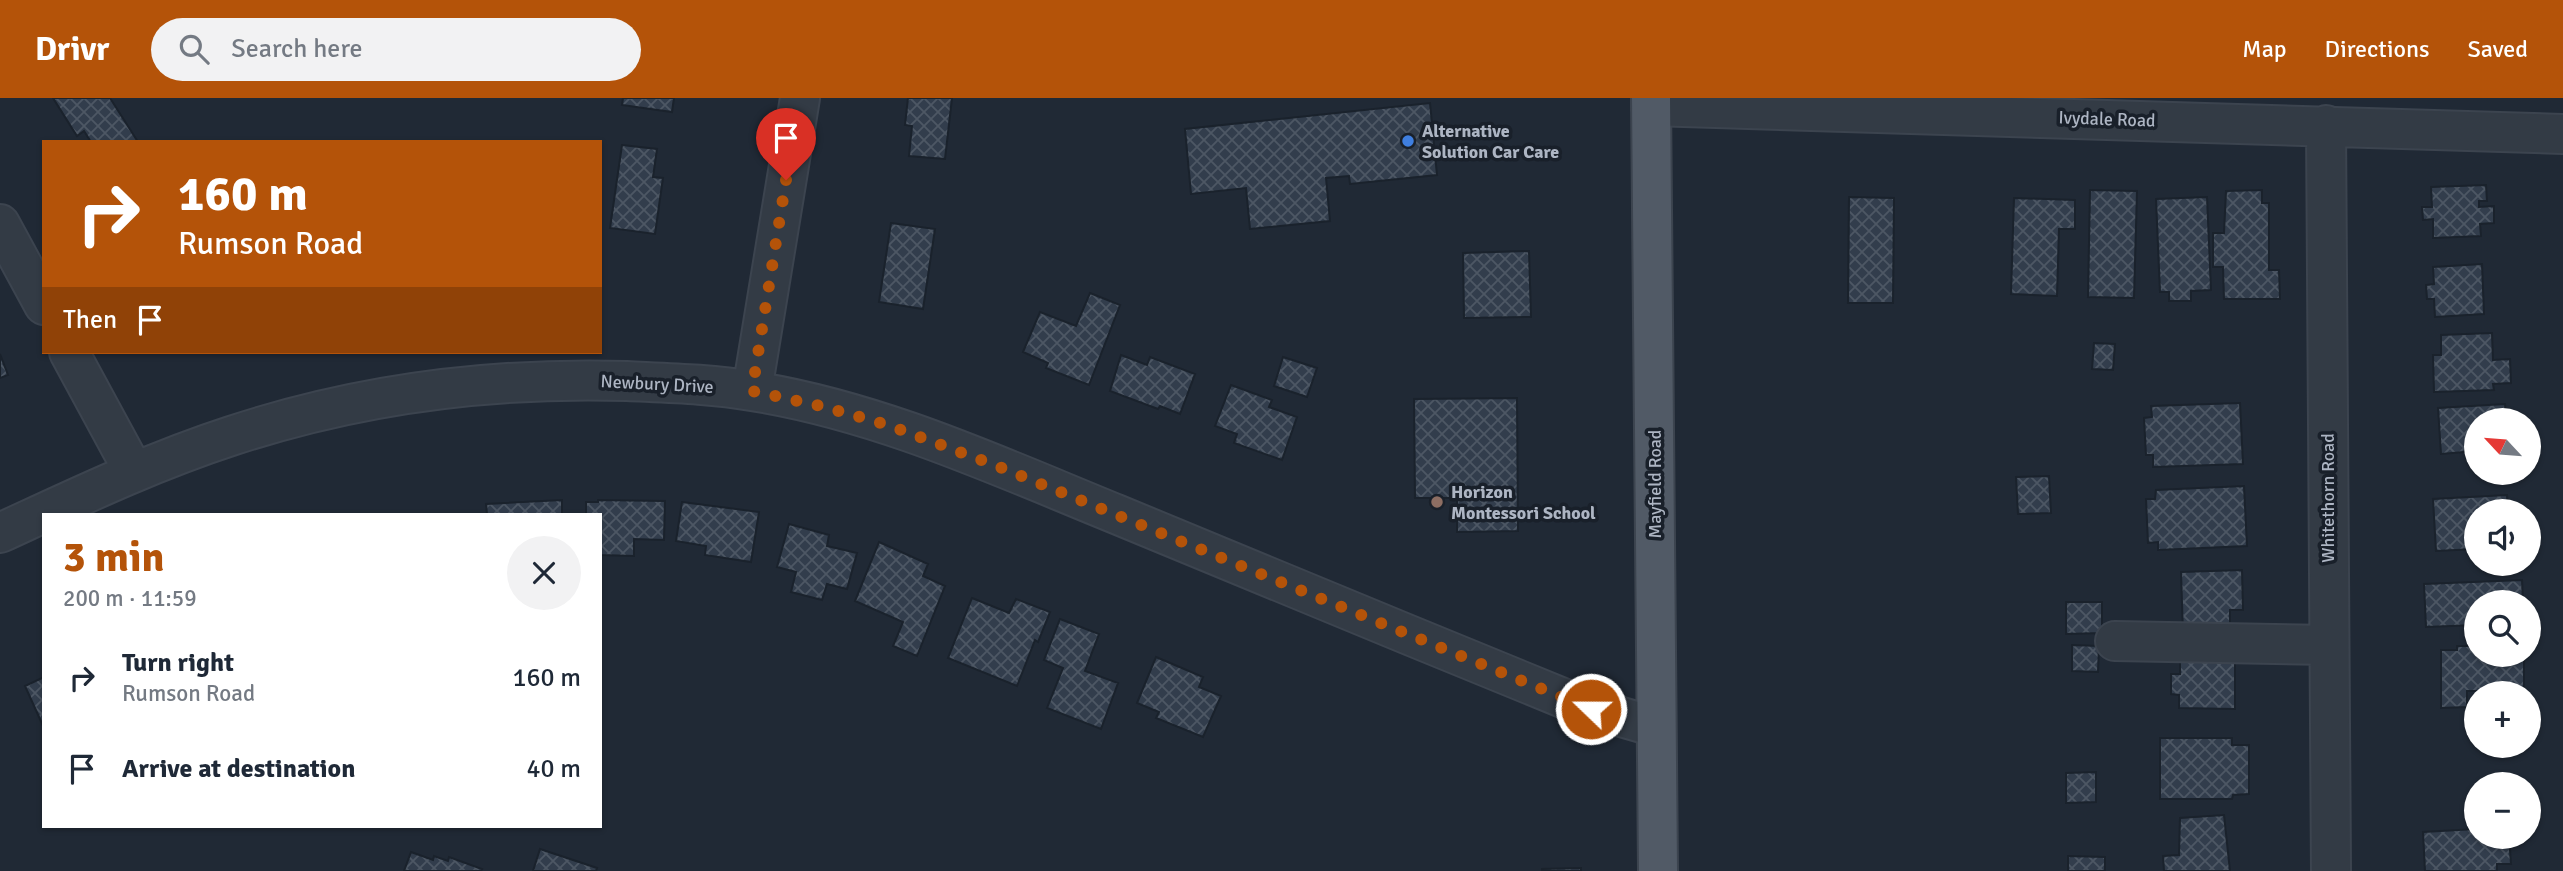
<!DOCTYPE html>
<html lang="en">
<head>
<meta charset="utf-8">
<style>
	:root { --surface:#fff; --page:#f2f2f3; --text:#1f2937; --muted:#747a83; --accent:#b45309 }
	body { margin:0; font-family:Signika,sans-serif; background:var(--page); color:var(--text); height:100vh; display:flex; flex-direction:column; font-size:26px; white-space:nowrap }
	* { box-sizing:border-box; margin:0 }
	p { font-size:23px; color:var(--muted) }
	.icon { flex:none; width:38px; height:38px; fill:none; stroke:currentColor; stroke-width:2; stroke-linecap:round; stroke-linejoin:round }
	.map { position:relative; flex:1; overflow:hidden }
	.details { position:absolute; left:42px; top:415px; width:560px; height:315px; display:flex; flex-direction:column; background:var(--surface); border-radius:0px; box-shadow:0 2px 5px #0004 }
	.details>* { flex:none }
	.top-card { position:absolute; left:42px; top:42px; width:560px; height:214px; border-radius:0px; box-shadow:0 2px 5px #0004; background:#b45309; color:#fff; overflow:hidden }
	.needle { width:46px; rotate:296deg }
	.tools { position:absolute; left:2464px; top:310px; display:grid; gap:14px }
	.tools a { display:grid; place-items:center; width:77px; height:77px; border-radius:50%; background:var(--surface); box-shadow:0 2px 5px #0004; font-size:35px }
	.pin { position:absolute; display:grid; place-items:center; width:60px; height:60px; color:#fff; margin:-72px -30px; border-radius:50% 50% 50% 0; rotate:-45deg; box-shadow:0 0 7px #0007 }
	.pin .icon { rotate:45deg }
	.me { position:absolute; width:77px; margin:-38px; rotate:292deg; stroke-linejoin:round; filter:drop-shadow(0 0 5px #0008) }
	.turn { display:flex; align-items:center; gap:24px; height:147px; padding:0 21px; font-size:32px }
	.turn .icon { width:91px; height:91px; stroke-width:2.5 }
	.turn b { display:block; font-size:49px; line-height:60px }
	.then { display:flex; align-items:center; height:66px; padding:0 21px; background:#0003; gap:14px; font-size:26px }
	.round { display:grid; place-items:center; flex:none; width:74px; height:74px; border-radius:37px; background:var(--page) }
	.headline { display:flex; align-items:center; justify-content:space-between; height:119px; padding:0 21px }
	h1 { font-size:42px; font-weight:800; line-height:52px; color:var(--accent) }
	ul { padding:0; list-style:none }
	li { display:flex; align-items:center; gap:21px; height:91px; padding:0 21px }
	li div { flex:1 }
	li b { display:block; font-size:26px }
	li em { font-style:normal }
	header { display:flex; align-items:center; gap:42px; box-sizing:border-box; height:98px; padding:0 35px; background:var(--accent); color:#fff }
	header strong { font-size:33px }
	nav { display:flex; gap:38px; margin-inline-start:auto; font-size:24px }
	.search { width:490px; height:63px; background:var(--page); display:flex; align-items:center; gap:18px; box-sizing:border-box; padding:0 24px; border-radius:38px; color:var(--muted); font-size:26px }
	.map>svg:first-child { display:block }
	.building { fill:url(#building-cross-hatch); stroke:#1a222c; stroke-width:2 }
	.lines { fill:none; stroke-linecap:round; stroke-linejoin:round }
	.minor-casing { stroke:#3c444f; stroke-width:42 }
	.major-casing { stroke:#3c444f; stroke-width:42 }
	.minor { stroke:#333b45; stroke-width:38 }
	.major { stroke:#515a66; stroke-width:38 }
	.route { stroke:#b45309; stroke-width:12; stroke-dasharray:0 21.6 }
	.shop-dot { fill:#3f7fe0; stroke:#19202a; stroke-width:2.5 }
	.education-dot { fill:#8d6e63; stroke:#19202a; stroke-width:2.5 }
	.labels { text-anchor:middle; dominant-baseline:central; stroke-width:7; stroke-linejoin:round; paint-order:stroke }
	.street-label { font-size:18px; fill:#adb5c3; stroke:#19202a }
	.poi-label { font-size:18px; font-weight:bold; fill:#adb5c3; stroke:#19202a; text-anchor:start }
</style>
</head>
<body>
<header>
<strong>Drivr</strong>
<div class="search"><svg class="icon" aria-label="search" viewBox="0 0 24 24"><circle cx="10" cy="10" r="6"/><path d="M15 15l6 6"/></svg>Search here</div>
<nav><a>Map</a><a>Directions</a><a>Saved</a></nav>
</header>
<div class="map">
<svg width="2563" height="773" viewBox="0 0 2563 773">
	<defs>
		<pattern id="building-cross-hatch" width="8" height="8" patternUnits="userSpaceOnUse" patternTransform="scale(1.75)"><rect width="8" height="8" fill="#323d4c"/><path d="M0 0l8 8M0 8l8-8" fill="none" stroke="#4d5764"/></pattern>
	</defs>
	<rect width="100%" height="100%" fill="#202935"/>
	<!-- building -->
	<path class="building" d="M53 0H110L138 44H91L84 33 77 38Z
		M623 0H674L672 14 622 7Z
		M908 0H952L945 61 909 58 912 28 905 27Z
		M1430 5 1437 77 1350 86 1349 78 1326 80 1330 123 1250 131 1246 90 1191 96 1185 31Z
		M622 47 657 51 653 79 663 80 655 136 610 130Z
		M2486 87 2487 103H2479V109L2494 108V125L2480 126 2481 138 2433 140V121L2423 122 2422 109H2432L2431 89Z
		M2090 92 2137 93 2134 200 2088 199Z
		M2262 92V105H2269V172H2279L2280 201H2224L2223 169H2213V135H2224L2226 93Z
		M1849 99 1894 100 1893 205H1848Z
		M2207 99 2211 192 2191 193V203H2169V194H2160L2156 101Z
		M2014 100 2075 102V131H2059L2057 198 2011 196Z
		M891 125 935 131 923 211 879 204Z
		M1529 153 1531 219 1464 220 1463 155Z
		M2482 166 2484 216 2435 219 2434 201H2427L2426 187 2434 186 2433 169Z
		M1090 195 1120 207 1089 287 1046 270 1048 265 1023 254 1040 214 1076 228Z
		M2492 235 2493 262 2510 261 2511 285 2493 286 2494 292 2434 294 2433 257H2441V237Z
		M2094 245 2115 246 2113 272 2092 271Z
		M0 256 8 277 0 280Z
		M1121 257 1147 267 1150 259 1195 276 1180 316 1160 308 1158 311 1110 293Z
		M1283 259 1317 270 1307 299 1274 288Z
		M1231 287 1272 302 1269 309 1297 319 1282 362 1234 345 1237 336 1215 328Z
		M1517 300 1518 433 1457 434V400H1415L1414 301Z
		M2240 305 2243 366 2153 369V357H2146L2144 320 2152 319 2151 308Z
		M2505 306 2506 322H2476V353L2441 356 2438 310Z
		M2049 378 2051 415 2018 416 2016 379Z
		M2244 388 2247 448 2158 452V444L2148 445 2146 401H2155L2156 392Z
		M2507 397 2508 413H2476V451L2436 453 2433 401Z
		M562 402V416H487L486 406Z
		M598 402 665 403 664 442 634 441V458L600 457V416H586V404H598Z
		M682 404 759 414 751 464 705 457 706 448 676 443Z
		M789 426 829 437 827 448 857 455 847 491 827 486 822 502 791 494 796 474 777 469Z
		M879 444 928 466 923 478 945 488 917 558 893 548 903 524 855 503Z
		M2242 472 2243 512H2230V535L2183 536 2181 474Z
		M2522 482 2523 504H2476V527L2426 529 2424 486Z
		M972 500 1009 515 1016 501 1050 514 1038 544 1035 542 1017 588 948 560Z
		M2066 504H2102V535L2066 536Z
		M1060 521 1099 536 1085 573 1118 585 1101 631 1047 610 1063 570 1044 562Z
		M2072 547 2099 548 2098 574 2072 573Z
		M2457 548H2476V556H2524V593H2467V609L2441 610V552H2457Z
		M1156 559 1203 579 1199 589 1221 598 1203 639 1156 620 1159 614 1137 605Z
		M2180 563H2235V611L2179 610V597L2171 596V576H2180Z
		M44 579V630L25 588Z
		M2160 640H2232V647H2249V696L2233 697 2232 701H2160Z
		M2096 674V704L2066 705V675Z
		M2224 717 2230 773H2164L2163 758 2179 757 2180 720Z
		M2476 731V738H2509L2511 766H2497V773H2425L2423 734Z
		M540 751 597 770 596 773H533Z
		M411 754 433 762 434 758 448 763 449 759 482 771 481 773H404Z
		M2068 758 2105 759V773H2068Z
		M1581 770V773H1542V771Z"/>
	<g class="lines">
		<defs>
			<path id="minor" d="M1651 8 2563 36
				M2326 27 2331 773
				M0 126 44 207
				M69 254 134 374
				M752 293 800 0
				M0 435C76 400 151 364 231 338 358 296 493 279 627 283 668 285 711 286 752 293 879 313 998 368 1116 416 1271 480 1425 544 1580 607L1656 629
				M2115 543 2329 547"/>
			<path id="major" d="M1651 0 1658 773"/>
		</defs>
		<!-- minor casing -->
		<use href="#minor" class="minor-casing"/>
		<!-- major casing -->
		<use href="#major" class="major-casing"/>
		<!-- minor -->
		<use href="#minor" class="minor"/>
		<!-- major -->
		<use href="#major" class="major"/>
	</g>
	<g class="lines">
		<!-- route -->
		<path class="route" d="M786 82 752 293 821 308 888 327 997 368 1591 611"/>
	</g>
	<!-- markers -->
	<circle class="shop-dot" cx="1408" cy="43" r="7"/>
	<circle class="education-dot" cx="1437" cy="404" r="7"/>
	<g class="labels">
		<!-- street labels -->
		<g class="street-label">
			<text transform="translate(2107 21) rotate(2)">Ivydale Road</text>
			<text transform="translate(657 286) rotate(3)">Newbury Drive</text>
			<text transform="translate(1655 386) rotate(-90)">Mayfield Road</text>
			<text transform="translate(2328 400) rotate(-90)">Whitethorn Road</text>
		</g>
		<!-- poi labels -->
		<g class="poi-label">
			<text x="1422" y="33">Alternative<tspan x="1422" dy="21">Solution Car Care</tspan></text>
			<text x="1451" y="394">Horizon<tspan x="1451" dy="21">Montessori School</tspan></text>
		</g>
	</g>
</svg>
<div class="tools">
<a><svg class="needle" viewBox="-14 -14 28 28"><path d="M0-13l5 13h-10z" fill="#e53935"/><path d="M0 13l5-13h-10z" fill="#747a83"/></svg></a>
<a><svg class="icon" aria-label="sound" viewBox="0 0 24 24"><path d="M4 9h4l5-4v14l-5-4H4zM17 9q2 3 0 6"/></svg></a>
<a><svg class="icon" aria-label="search" viewBox="0 0 24 24"><circle cx="10" cy="10" r="6"/><path d="M15 15l6 6"/></svg></a>
<a>+</a>
<a>−</a>
</div>
<div class="pin" style="left:786px;top:82px;background:#d93025"><svg class="icon" aria-label="arrive" viewBox="0 0 24 24"><path d="M6 21V4h12l-3 4 3 4H6"/></svg></div>
<svg class="me" style="left:1591px;top:611px" viewBox="-20 -20 40 40"><circle r="17" fill="#b45309" stroke="#fff" stroke-width="3"/><path d="M0-11L8 9 0 5-8 9z" fill="#fff"/></svg>
<div class="top-card">
<div class="turn"><svg class="icon" aria-label="right" viewBox="0 0 24 24"><path d="M7 20v-9h11M14 6l5 5-5 5"/></svg><div><b>160 m</b>Rumson Road</div></div>
<div class="then">Then<svg class="icon" aria-label="arrive" viewBox="0 0 24 24"><path d="M6 21V4h12l-3 4 3 4H6"/></svg></div>
</div>
<section class="details">
<div class="headline"><div><h1>3 min</h1><p>200 m · 11:59</p></div><a class="round"><svg class="icon" aria-label="close" viewBox="0 0 24 24"><path d="M6 6l12 12M18 6L6 18"/></svg></a></div>
<ul>
<li><svg class="icon" aria-label="right" viewBox="0 0 24 24"><path d="M7 20v-9h11M14 6l5 5-5 5"/></svg><div><b>Turn right</b><p>Rumson Road</p></div><em>160 m</em></li>
<li><svg class="icon" aria-label="arrive" viewBox="0 0 24 24"><path d="M6 21V4h12l-3 4 3 4H6"/></svg><div><b>Arrive at destination</b></div><em>40 m</em></li>
</ul>
</section>
</div>
</body>
</html>
